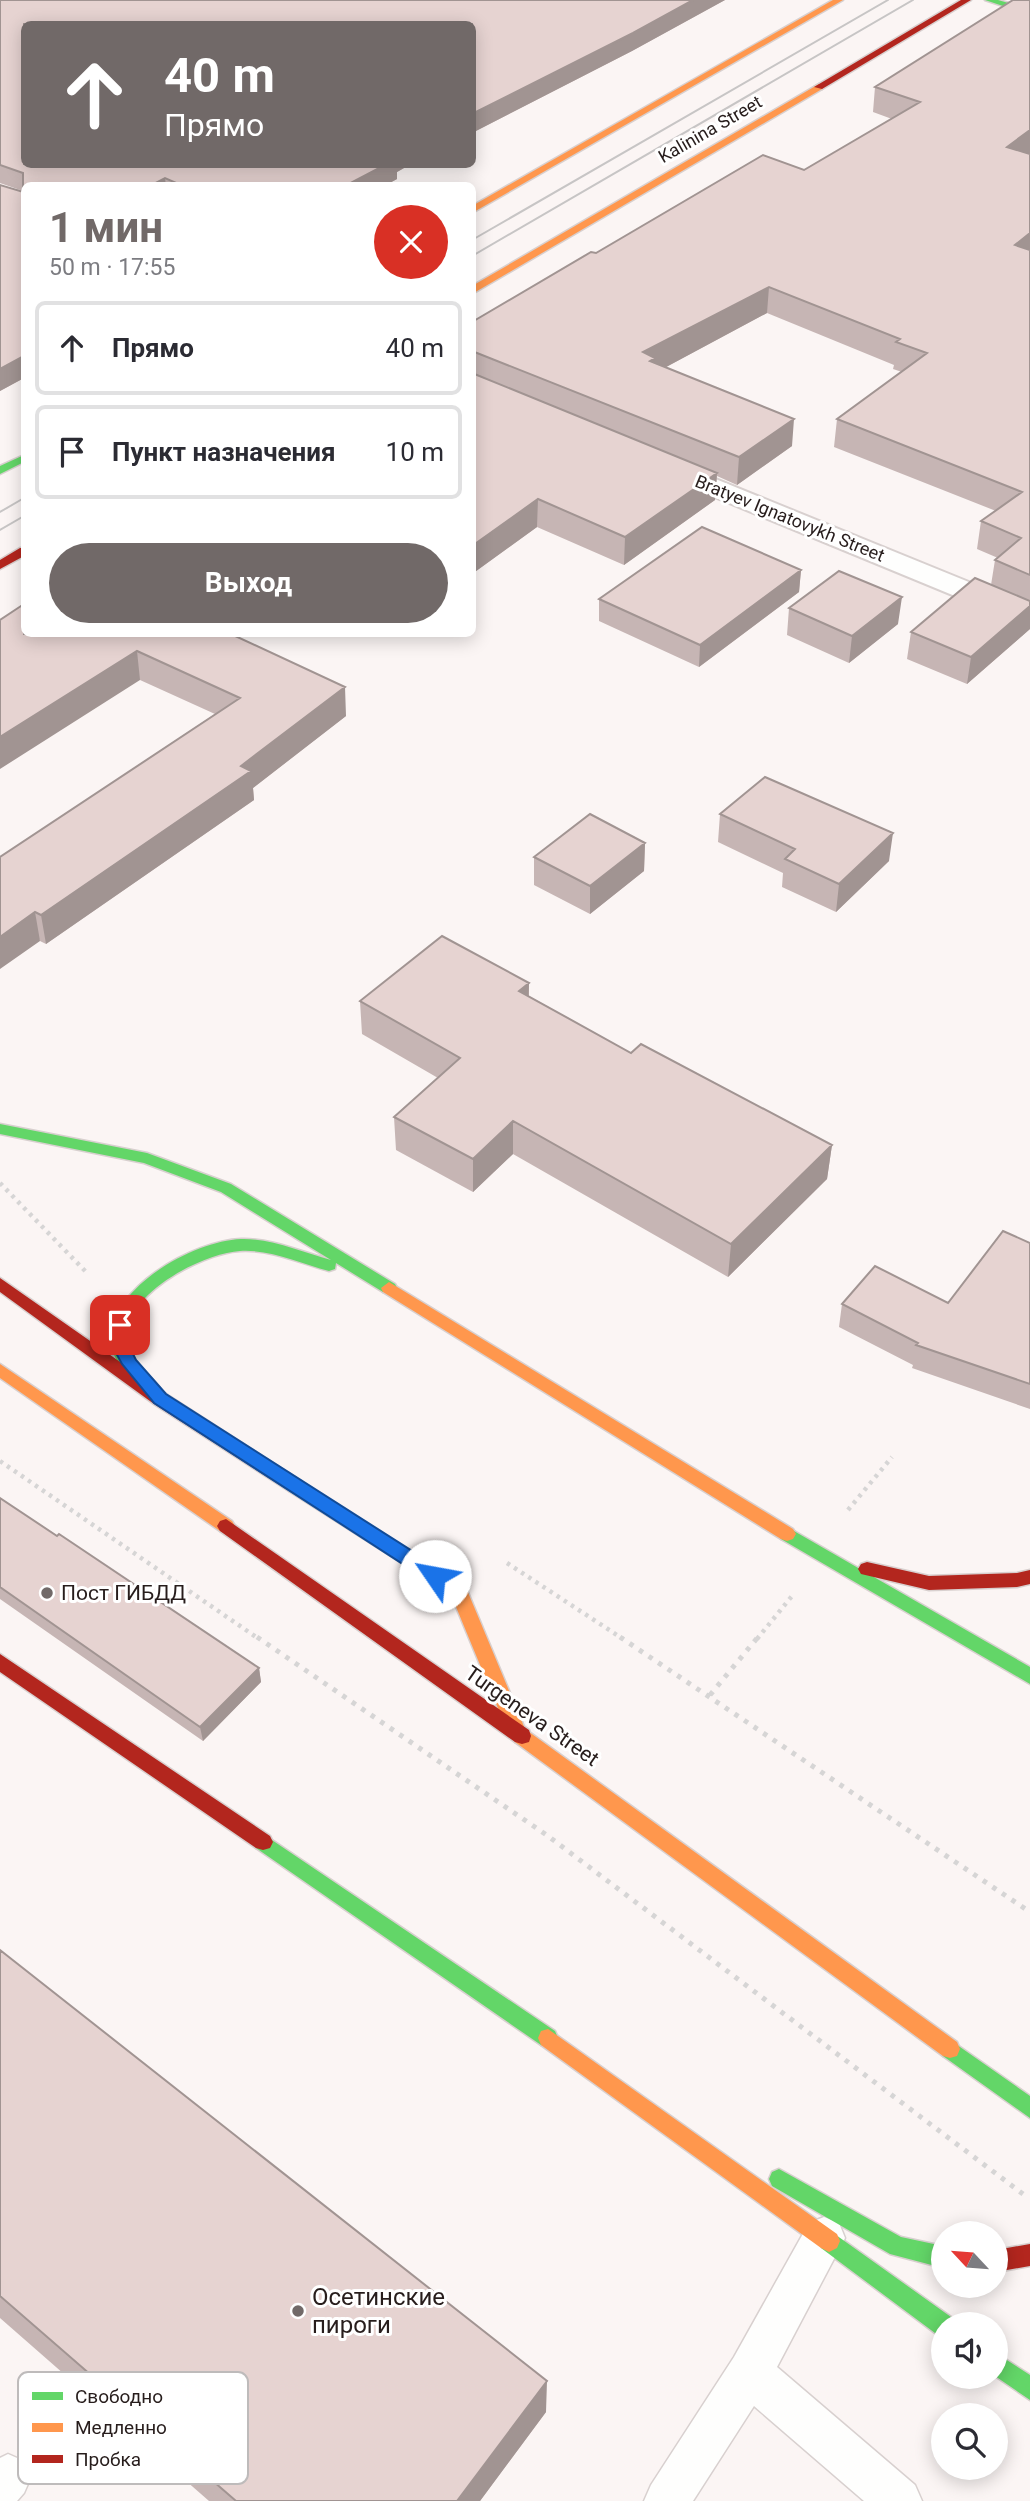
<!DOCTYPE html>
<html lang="ru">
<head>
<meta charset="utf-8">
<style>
	:root { --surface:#fff; --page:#f7f7f7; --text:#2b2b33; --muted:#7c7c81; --line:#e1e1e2; --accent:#716968 }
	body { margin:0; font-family:Roboto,sans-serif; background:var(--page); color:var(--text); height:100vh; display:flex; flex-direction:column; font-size:26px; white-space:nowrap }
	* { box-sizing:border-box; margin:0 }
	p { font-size:23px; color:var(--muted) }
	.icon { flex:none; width:38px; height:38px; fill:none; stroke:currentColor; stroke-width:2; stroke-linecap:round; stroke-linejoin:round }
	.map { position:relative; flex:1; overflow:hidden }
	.details { position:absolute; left:21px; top:182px; width:455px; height:455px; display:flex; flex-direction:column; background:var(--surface); border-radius:10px; box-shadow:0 4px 18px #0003 }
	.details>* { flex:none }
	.hud { position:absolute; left:21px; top:21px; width:455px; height:147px; border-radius:10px; box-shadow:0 4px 18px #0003; background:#716968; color:#fff; overflow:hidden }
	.needle { width:46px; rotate:296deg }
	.controls { position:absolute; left:931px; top:2221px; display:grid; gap:14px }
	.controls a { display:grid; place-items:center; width:77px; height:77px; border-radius:50%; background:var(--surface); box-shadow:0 4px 18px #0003; font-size:35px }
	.pin { position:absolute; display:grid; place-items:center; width:60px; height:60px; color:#fff; margin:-30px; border-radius:14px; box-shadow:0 4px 10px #0006 }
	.me { position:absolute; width:77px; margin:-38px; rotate:303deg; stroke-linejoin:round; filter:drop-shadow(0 0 5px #0008) }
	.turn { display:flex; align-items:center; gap:24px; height:147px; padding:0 28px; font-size:32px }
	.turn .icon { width:91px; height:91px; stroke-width:2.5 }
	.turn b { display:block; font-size:49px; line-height:60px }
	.round { display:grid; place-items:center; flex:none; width:74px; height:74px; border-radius:37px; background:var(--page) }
	.head { display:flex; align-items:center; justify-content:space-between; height:119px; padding:0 28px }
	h1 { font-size:42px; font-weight:700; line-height:52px; color:var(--accent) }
	.button { display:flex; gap:14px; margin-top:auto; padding:14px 28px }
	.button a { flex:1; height:80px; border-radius:42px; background:var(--accent); color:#fff; font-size:28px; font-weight:700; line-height:80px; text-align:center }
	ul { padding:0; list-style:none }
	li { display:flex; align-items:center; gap:21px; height:94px; margin:0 14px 10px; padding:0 14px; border:4px solid var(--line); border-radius:10px }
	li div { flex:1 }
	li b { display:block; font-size:26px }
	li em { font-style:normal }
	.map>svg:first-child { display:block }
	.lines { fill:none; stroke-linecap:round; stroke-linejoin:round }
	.lane-casing { stroke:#d8d0cf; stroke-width:3 }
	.street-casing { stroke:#d8d0cf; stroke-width:4 }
	.fast-casing { stroke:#d8d0cf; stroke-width:3 }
	.slow-casing { stroke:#d8d0cf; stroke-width:3 }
	.jam-casing { stroke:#d8d0cf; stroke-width:3 }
	.path-far1 { stroke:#d6d5d5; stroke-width:4.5; stroke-dasharray:3.5 5; stroke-linecap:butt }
	.path { stroke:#d6d5d5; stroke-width:5; stroke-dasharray:4.5 7; stroke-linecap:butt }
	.lane { fill:#fefefd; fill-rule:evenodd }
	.street { fill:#fefefd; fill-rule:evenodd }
	.fast { fill:#63d668; fill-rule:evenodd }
	.slow { fill:#ff974d; fill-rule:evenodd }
	.jam { fill:#b3261e; fill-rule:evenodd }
	.tram { stroke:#c7c5c5; stroke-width:2 }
	.wall { fill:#c6b5b4 }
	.shaded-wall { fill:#a19492 }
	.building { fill:#e6d3d1; stroke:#a19492; stroke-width:2 }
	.route { fill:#1a73e8; stroke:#114b97; stroke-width:2 }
	.poi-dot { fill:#716968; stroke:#fff; stroke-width:2.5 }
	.labels { text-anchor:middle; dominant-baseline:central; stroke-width:6; stroke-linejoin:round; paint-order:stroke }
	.far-street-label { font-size:18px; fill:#271d1c; stroke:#fff }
	.poi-label { font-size:21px; fill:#271d1c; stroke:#fff; text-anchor:start }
	.street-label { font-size:21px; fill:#271d1c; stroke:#fff }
	.near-poi-label { font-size:24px; fill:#271d1c; stroke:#fff; text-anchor:start }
	.key { fill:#fff; stroke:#bebbbb; stroke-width:2 }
	.key-label { font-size:19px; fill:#271d1c }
</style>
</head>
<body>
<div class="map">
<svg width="1030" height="2501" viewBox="0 0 1030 2501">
	<rect width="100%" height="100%" fill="#fbf5f4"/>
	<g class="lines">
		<defs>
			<path id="lane" d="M824 2217 839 2223 845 2238 777 2367 915 2485 922 2501H864L754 2406 693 2501H644L651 2485 734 2357 809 2223Z
				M8 2454 24 2461 31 2477 24 2493 17 2501H0V2458Z"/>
			<path id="street" d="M669 460 1030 607V627L659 474 655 468 659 462Z"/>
			<path id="fast" d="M985 0H998L1030 9V15Z
				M24 455V462L0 474V466Z
				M0 1124 147 1153 231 1184 395 1284 397 1288 395 1292H383L336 1263 335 1269 329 1271C300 1263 270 1249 240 1251 201 1253 114 1299 128 1347 134 1367 155 1377 164 1394L162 1398H150C136 1384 112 1364 111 1342 109 1287 194 1241 241 1239 271 1238 302 1252 331 1260L221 1192 144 1163 0 1134Z
				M295 1479 464 1585 467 1590 464 1595 458 1597 452 1595 289 1491 286 1486 289 1481Z
				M787 1527 1030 1667V1684L781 1539 778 1534 781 1529Z
				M263 1834 555 2031 558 2038 555 2045 548 2047 541 2045 256 1848 253 1842 256 1836Z
				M950 2040 1030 2096V2118L943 2056 940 2049 943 2042Z
				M779 2169 901 2237 943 2246V2268L890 2254 772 2186 769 2179 772 2172Z
				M829 2230 951 2317 953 2324H943V2336L935 2333 821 2248 818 2241 821 2234Z
				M996 2353 1030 2375V2400L995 2376Z"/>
			<path id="slow" d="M833 0H843L472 213V206Z
				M819 84 824 87 822 89 472 294V286Z
				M389 1282 793 1529 796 1534 793 1539 787 1541 781 1539 383 1292 381 1288Z
				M0 1364 232 1521 235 1526 232 1531 226 1533 220 1531 0 1378Z
				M458 1583 464 1585 467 1590 525 1729 957 2042 960 2049 957 2056 950 2058 943 2056 515 1742 507 1730 449 1590 452 1585Z
				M548 2029 837 2234 840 2241 837 2248 829 2252 821 2248 541 2045 538 2038 541 2031Z"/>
			<path id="jam" d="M961 0H971L822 89 814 87Z
				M20 548H24V556L0 569V560Z
				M0 1278 166 1394 301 1481 304 1486 301 1491 295 1493 289 1491 154 1404 0 1292Z
				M226 1519 529 1730 531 1736 529 1742 522 1744 515 1742 220 1531 217 1526 220 1521Z
				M867 1562 929 1576 1017 1573 1030 1570V1584L1017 1587 929 1590 861 1574 858 1569 861 1564Z
				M0 1654 270 1836 273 1842 270 1848 263 1850 256 1848 0 1672Z
				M1030 2244V2266L996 2272V2250Z"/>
		</defs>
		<!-- lane casing -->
		<use href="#lane" class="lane-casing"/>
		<!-- street casing -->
		<use href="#street" class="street-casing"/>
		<!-- fast casing -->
		<use href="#fast" class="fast-casing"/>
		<!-- slow casing -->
		<use href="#slow" class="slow-casing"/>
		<!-- jam casing -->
		<use href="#jam" class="jam-casing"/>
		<!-- path-far1 -->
		<path class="path-far1" d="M0 1183 88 1274
			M0 1461 259 1639
			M848 1510 892 1457
			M507 1563 623 1639
			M757 1639 792 1596"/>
		<!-- path -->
		<path class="path" d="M257 1637 548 1836 1023 2194
			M620 1637 1030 1912
			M710 1695 758 1637"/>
		<!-- lane -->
		<use href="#lane" class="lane"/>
		<!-- street -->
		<use href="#street" class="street"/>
		<!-- fast -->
		<use href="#fast" class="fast"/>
		<!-- slow -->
		<use href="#slow" class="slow"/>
		<!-- jam -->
		<use href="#jam" class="jam"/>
		<!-- tram -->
		<path class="tram" d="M472 240 888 0
			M472 256 913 0
			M0 512 24 498
			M0 530 24 516"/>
	</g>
	<!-- wall -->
	<path class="wall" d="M0 0H725L632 51 472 133V24H24V164H411L397 172V179L384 186H24V378L0 391V185L23 191 0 183Z
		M1013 0 1030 153 1029 154H1030V629L967 684 907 659 911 632 991 585 995 560 998 558 977 549 981 521 996 511 834 447 837 419 902 372 893 369 894 365 767 313 666 367 792 446 737 485 717 476 715 500 624 565 537 527 472 574V322L596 253 804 170 892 119 873 112 875 87Z
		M801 570 799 592 699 667 599 621V599Z
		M789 608 898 624 849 663 787 635Z
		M0 620 231 634 346 716 253 788 254 800 46 944 40 941 0 857 215 714 140 680Z
		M720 814 889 861 836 912 782 887 783 873 718 842Z
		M645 843 644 871 590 914 534 885V857Z
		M529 983V996L631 1053 832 1145 827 1179 728 1277 513 1154 473 1192 396 1150 394 1117 438 1078 362 1034 360 1001Z
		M1030 1243V1409L912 1368 913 1365 839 1327 842 1304 948 1303Z
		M0 1498 259 1668 261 1682 203 1741 0 1599Z
		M0 1950 546 2412 480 2501H209L0 2318Z"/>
	<!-- shaded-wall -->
	<path class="shaded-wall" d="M693 0H725L632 51 472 133V114Z
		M1030 130V153L1003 173 1007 147Z
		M387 164H411L397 172V179L384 186H345Z
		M165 178 166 186H150Z
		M1030 233V256L1015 245Z
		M769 287 767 313 655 373 643 352Z
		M24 356V378L0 391V369Z
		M794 419 792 446 737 485 739 457Z
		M717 473 715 500 624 565 625 537Z
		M538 499 537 527 472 574V546Z
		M801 570 799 592 699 667 700 645Z
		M902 597 898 624 849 663 852 636Z
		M1030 606V629L967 684 971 657Z
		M137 651 140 680 0 769V737Z
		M345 687 346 716 253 788 254 800 46 944 41 915 241 766Z
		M893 833 889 861 836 912 839 884Z
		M645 843 644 871 590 914V886Z
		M35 912 40 941 0 969V937Z
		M529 983 528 1016 519 991Z
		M513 1121V1154L473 1192V1159Z
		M832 1145 827 1179 728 1277 731 1244Z
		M259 1668 261 1682 203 1741 200 1727Z
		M547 2381 546 2412 480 2501H457Z"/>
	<!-- building -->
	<path class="building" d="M0 0H693L633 33 472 114V24H24V164H387L345 186H183L165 178 150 186H24V356L0 369V185L23 192V173L0 165Z
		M1013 0H1030V130L1007 147 1030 154V233L1015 245 1030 250V575L995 560 1021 538 981 521 1022 492 837 419 927 353 896 342 900 339 769 287 643 352 655 358 650 361 794 419 739 457 472 351V322L591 252 596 253 763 155 804 170 920 102 875 87Z
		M472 373 717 473 625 537 538 499 472 546Z
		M702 527 801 570 700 645 599 599Z
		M839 571 902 597 852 636 789 608Z
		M975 578 1030 601V606L971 657 911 632Z
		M24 604V634H231L345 687 241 766 251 771 41 915 35 912 0 937V857L240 698 137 651 0 737V620Z
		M765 777 893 833 839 884 785 859 795 849 720 814Z
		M590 814 645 843 590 886 534 857Z
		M442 936 529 983 519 991 631 1053 641 1044 832 1145 731 1244 513 1121 473 1159 394 1117 460 1058 360 1001Z
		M1003 1231 1030 1243V1384L916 1345 918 1343 842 1304 875 1266 948 1303Z
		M0 1498 57 1536 59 1534 259 1668 200 1727 0 1587Z
		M0 1950 547 2381 457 2501H236L0 2296Z"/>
	<!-- route -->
	<path class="route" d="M120 1319 128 1325 127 1342 136 1360 166 1394 442 1570 444 1576 442 1581 435 1583 429 1581 154 1403 122 1364 110 1342 112 1325Z"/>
	<!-- markers -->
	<g class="poi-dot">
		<circle cx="47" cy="1593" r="7"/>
		<circle cx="298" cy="2311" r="7"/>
	</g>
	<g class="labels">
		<!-- far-street labels -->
		<g class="far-street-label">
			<text transform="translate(710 129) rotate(-30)">Kalinina Street</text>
			<text transform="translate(790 518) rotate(22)">Bratyev Ignatovykh Street</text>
		</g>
		<!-- poi labels -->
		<g class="poi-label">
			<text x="61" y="1593">Пост ГИБДД</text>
		</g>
		<!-- street labels -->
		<g class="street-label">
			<text transform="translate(532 1716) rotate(35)">Turgeneva Street</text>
		</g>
		<!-- near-poi labels -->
		<g class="near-poi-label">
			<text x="312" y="2297">Осетинские<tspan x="312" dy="28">пироги</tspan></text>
		</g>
	</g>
	<!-- legend -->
	<rect x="18" y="2372" width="230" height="112" rx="10" class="key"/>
	<rect x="32" y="2392" width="31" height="8" fill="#63d668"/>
	<rect x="32" y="2423" width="31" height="9" fill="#ff974d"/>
	<rect x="32" y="2455" width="31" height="8" fill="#b3261e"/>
	<g class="key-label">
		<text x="75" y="2403">Свободно</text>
		<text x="75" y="2434">Медленно</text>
		<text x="75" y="2466">Пробка</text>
	</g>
</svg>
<div class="controls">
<a><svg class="needle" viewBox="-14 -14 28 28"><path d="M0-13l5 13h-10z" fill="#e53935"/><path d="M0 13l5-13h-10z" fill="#7c7c81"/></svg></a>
<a><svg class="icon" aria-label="sound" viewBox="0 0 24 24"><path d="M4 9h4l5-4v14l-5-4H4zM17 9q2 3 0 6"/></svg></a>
<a><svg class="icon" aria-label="search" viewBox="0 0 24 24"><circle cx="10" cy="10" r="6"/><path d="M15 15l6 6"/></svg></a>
</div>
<div class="pin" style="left:120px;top:1325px;background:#d93025"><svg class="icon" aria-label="arrive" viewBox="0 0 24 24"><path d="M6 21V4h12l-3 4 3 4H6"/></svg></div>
<svg class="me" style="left:435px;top:1576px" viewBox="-20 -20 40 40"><circle r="19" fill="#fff"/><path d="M0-13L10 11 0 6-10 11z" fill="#1a73e8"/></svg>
<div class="hud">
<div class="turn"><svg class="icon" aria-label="ahead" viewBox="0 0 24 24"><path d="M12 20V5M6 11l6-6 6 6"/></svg><div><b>40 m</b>Прямо</div></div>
</div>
<section class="details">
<div class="head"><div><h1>1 мин</h1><p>50 m · 17:55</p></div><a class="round" style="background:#d93025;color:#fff"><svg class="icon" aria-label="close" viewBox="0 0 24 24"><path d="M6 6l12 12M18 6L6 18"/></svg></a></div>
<ul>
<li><svg class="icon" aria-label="ahead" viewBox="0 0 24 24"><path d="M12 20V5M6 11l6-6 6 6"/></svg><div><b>Прямо</b></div><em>40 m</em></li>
<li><svg class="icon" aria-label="arrive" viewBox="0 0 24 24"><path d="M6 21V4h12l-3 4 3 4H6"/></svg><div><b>Пункт назначения</b></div><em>10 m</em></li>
</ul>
<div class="button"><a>Выход</a></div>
</section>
</div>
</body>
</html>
